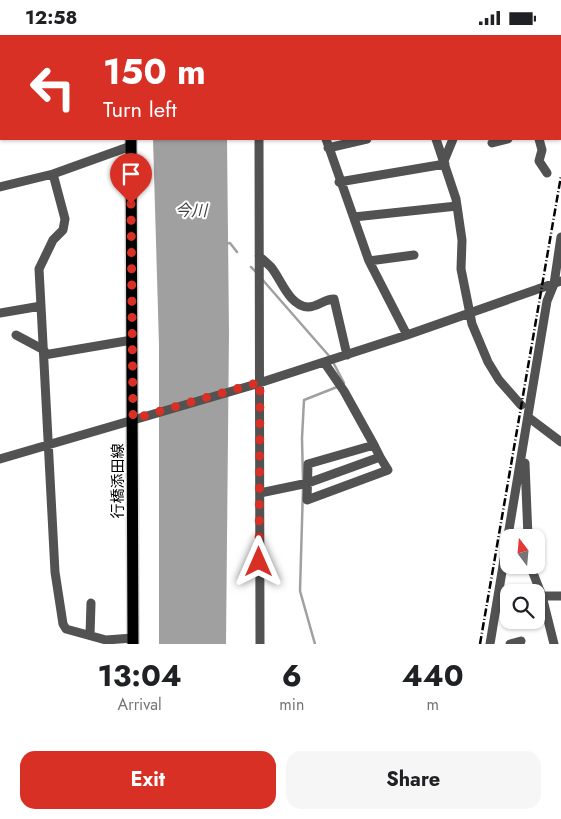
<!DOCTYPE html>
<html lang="en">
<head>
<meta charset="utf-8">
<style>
	:root { --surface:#fff; --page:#f6f6f6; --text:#202124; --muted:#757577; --accent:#d93025 }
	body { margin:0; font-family:Jost,"Noto Sans JP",sans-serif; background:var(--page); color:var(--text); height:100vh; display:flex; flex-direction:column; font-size:19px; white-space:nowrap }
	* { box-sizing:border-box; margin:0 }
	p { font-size:16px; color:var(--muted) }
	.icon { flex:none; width:28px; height:28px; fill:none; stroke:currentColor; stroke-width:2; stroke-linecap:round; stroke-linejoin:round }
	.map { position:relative; height:609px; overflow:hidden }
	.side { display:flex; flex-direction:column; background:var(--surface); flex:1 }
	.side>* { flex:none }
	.hud { position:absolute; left:0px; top:0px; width:561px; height:105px; box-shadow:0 1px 4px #0004; background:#d93025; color:#fff; overflow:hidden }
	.needle { width:32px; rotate:344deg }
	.tools { position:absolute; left:500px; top:494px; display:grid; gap:10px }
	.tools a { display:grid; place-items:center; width:45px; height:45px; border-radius:10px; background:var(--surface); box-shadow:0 1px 4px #0004; font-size:25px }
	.pin { position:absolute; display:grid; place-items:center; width:42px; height:42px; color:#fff; margin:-51px -21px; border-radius:50% 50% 50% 0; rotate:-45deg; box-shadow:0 0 5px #0007 }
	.pin .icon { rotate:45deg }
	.me { position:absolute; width:55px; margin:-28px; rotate:0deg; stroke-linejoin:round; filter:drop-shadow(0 0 4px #0008) }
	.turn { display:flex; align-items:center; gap:18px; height:105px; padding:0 20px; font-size:22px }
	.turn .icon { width:65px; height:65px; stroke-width:2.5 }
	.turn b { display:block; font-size:35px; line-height:42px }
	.eta { display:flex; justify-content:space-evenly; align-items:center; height:85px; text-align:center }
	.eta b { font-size:30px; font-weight:700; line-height:35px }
	.action { display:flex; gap:10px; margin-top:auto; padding:10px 20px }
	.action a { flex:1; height:58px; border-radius:15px; background:var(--accent); color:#fff; font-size:20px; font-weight:700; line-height:58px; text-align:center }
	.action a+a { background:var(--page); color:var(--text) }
	.status { display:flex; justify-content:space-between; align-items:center; height:35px; padding:0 25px; background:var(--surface); direction:ltr }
	.status svg { height:14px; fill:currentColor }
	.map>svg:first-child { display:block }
	.water { fill:#a0a0a0 }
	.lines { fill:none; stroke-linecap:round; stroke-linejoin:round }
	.stream { stroke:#a0a0a0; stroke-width:2.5 }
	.major-casing { stroke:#dbdbdb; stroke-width:14 }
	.minor { stroke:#525252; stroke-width:9 }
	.major { stroke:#000; stroke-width:11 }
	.rail { stroke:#000; stroke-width:2.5; stroke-dasharray:8 2.5 1 2.5; stroke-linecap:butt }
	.route { stroke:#d93025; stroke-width:9; stroke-dasharray:0 16.2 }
	.labels { text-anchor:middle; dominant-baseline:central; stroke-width:4; stroke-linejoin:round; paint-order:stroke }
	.street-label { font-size:15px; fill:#000; stroke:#fff }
	.water-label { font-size:16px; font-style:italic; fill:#414141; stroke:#fff }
</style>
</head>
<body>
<div class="status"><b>12:58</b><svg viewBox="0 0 49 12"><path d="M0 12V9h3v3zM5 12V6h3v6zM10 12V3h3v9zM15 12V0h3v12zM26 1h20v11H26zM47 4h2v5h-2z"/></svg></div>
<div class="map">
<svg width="561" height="609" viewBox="0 0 561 609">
	<rect width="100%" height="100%" fill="#fff"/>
	<!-- water -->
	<path class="water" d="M153 104H227L229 297 226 609H159V310Z"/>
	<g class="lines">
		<!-- stream -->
		<path class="stream" d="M224 209 230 208 237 217
			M251 232 256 237
			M261 243 330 322
			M333 327 344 348
			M303 446 302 403 304 365 337 352
			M303 453 300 556 315 609"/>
		<defs>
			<path id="major" d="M131 0V1
				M131 104 133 609"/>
		</defs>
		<!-- major casing -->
		<use href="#major" class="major-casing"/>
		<!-- minor -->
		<path class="minor" d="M259 0V1
			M310 0V1
			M422 0V1
			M449 0 450 1
			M510 0V1
			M348 1V0
			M560 11H561
			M259 104 260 609
			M326 104 369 226 407 300
			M436 104 456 164 462 205 461 234 472 289 488 327 499 345 521 370
			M539 104 542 115 539 126 547 138
			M492 108 508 104
			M328 113 367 104
			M444 126 453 104
			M339 147 445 129
			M0 152 53 139 131 111
			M354 182 457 171
			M259 221C263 225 267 228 271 232 281 244 289 271 308 272 318 272 324 264 334 264L347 320
			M369 226 414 220
			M41 271 39 234 53 205 63 195 65 184 53 139
			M0 278 41 271 55 537 63 589 66 594 106 605 133 603
			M16 300 44 315
			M44 320 132 305
			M324 327 344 356 374 410
			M528 382 561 407
			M0 424 253 350 407 300 561 246
			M525 428 528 502
			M260 458 308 448 380 422 388 435 307 465 308 429 374 410 380 422
			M530 530 542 561 554 609
			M542 561H561
			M90 600 91 568
			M490 609 547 266 554 249 561 202
			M510 609 521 606"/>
		<!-- major -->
		<use href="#major" class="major"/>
		<!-- rail -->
		<path class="rail" d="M480 609 561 141"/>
	</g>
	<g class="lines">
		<!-- route -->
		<path class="route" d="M131 169 133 384 260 347 259 527"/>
	</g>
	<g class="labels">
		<!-- street labels -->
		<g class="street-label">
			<text transform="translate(118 446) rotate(-90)">行橋添田線</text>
		</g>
		<!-- water labels -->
		<g class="water-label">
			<text x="191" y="175">今川</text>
		</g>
	</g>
</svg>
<div class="tools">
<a><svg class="needle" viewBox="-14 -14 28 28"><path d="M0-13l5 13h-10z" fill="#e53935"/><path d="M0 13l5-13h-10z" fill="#757577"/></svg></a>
<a><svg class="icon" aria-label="search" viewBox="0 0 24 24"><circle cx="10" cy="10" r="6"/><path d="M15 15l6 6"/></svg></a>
</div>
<div class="pin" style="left:131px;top:169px;background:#d93025"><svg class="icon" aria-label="arrive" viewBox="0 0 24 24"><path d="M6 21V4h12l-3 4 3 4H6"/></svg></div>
<svg class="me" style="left:259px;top:527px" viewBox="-20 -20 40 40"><path d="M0-17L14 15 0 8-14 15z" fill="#d93025" stroke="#fff" stroke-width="4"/></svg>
<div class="hud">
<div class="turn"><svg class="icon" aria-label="left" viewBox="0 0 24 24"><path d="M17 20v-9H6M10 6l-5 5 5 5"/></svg><div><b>150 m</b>Turn left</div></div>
</div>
</div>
<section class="side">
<div class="eta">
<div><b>13:04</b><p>Arrival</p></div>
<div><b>6</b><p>min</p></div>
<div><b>440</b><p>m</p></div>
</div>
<div class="action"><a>Exit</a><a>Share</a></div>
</section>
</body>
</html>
